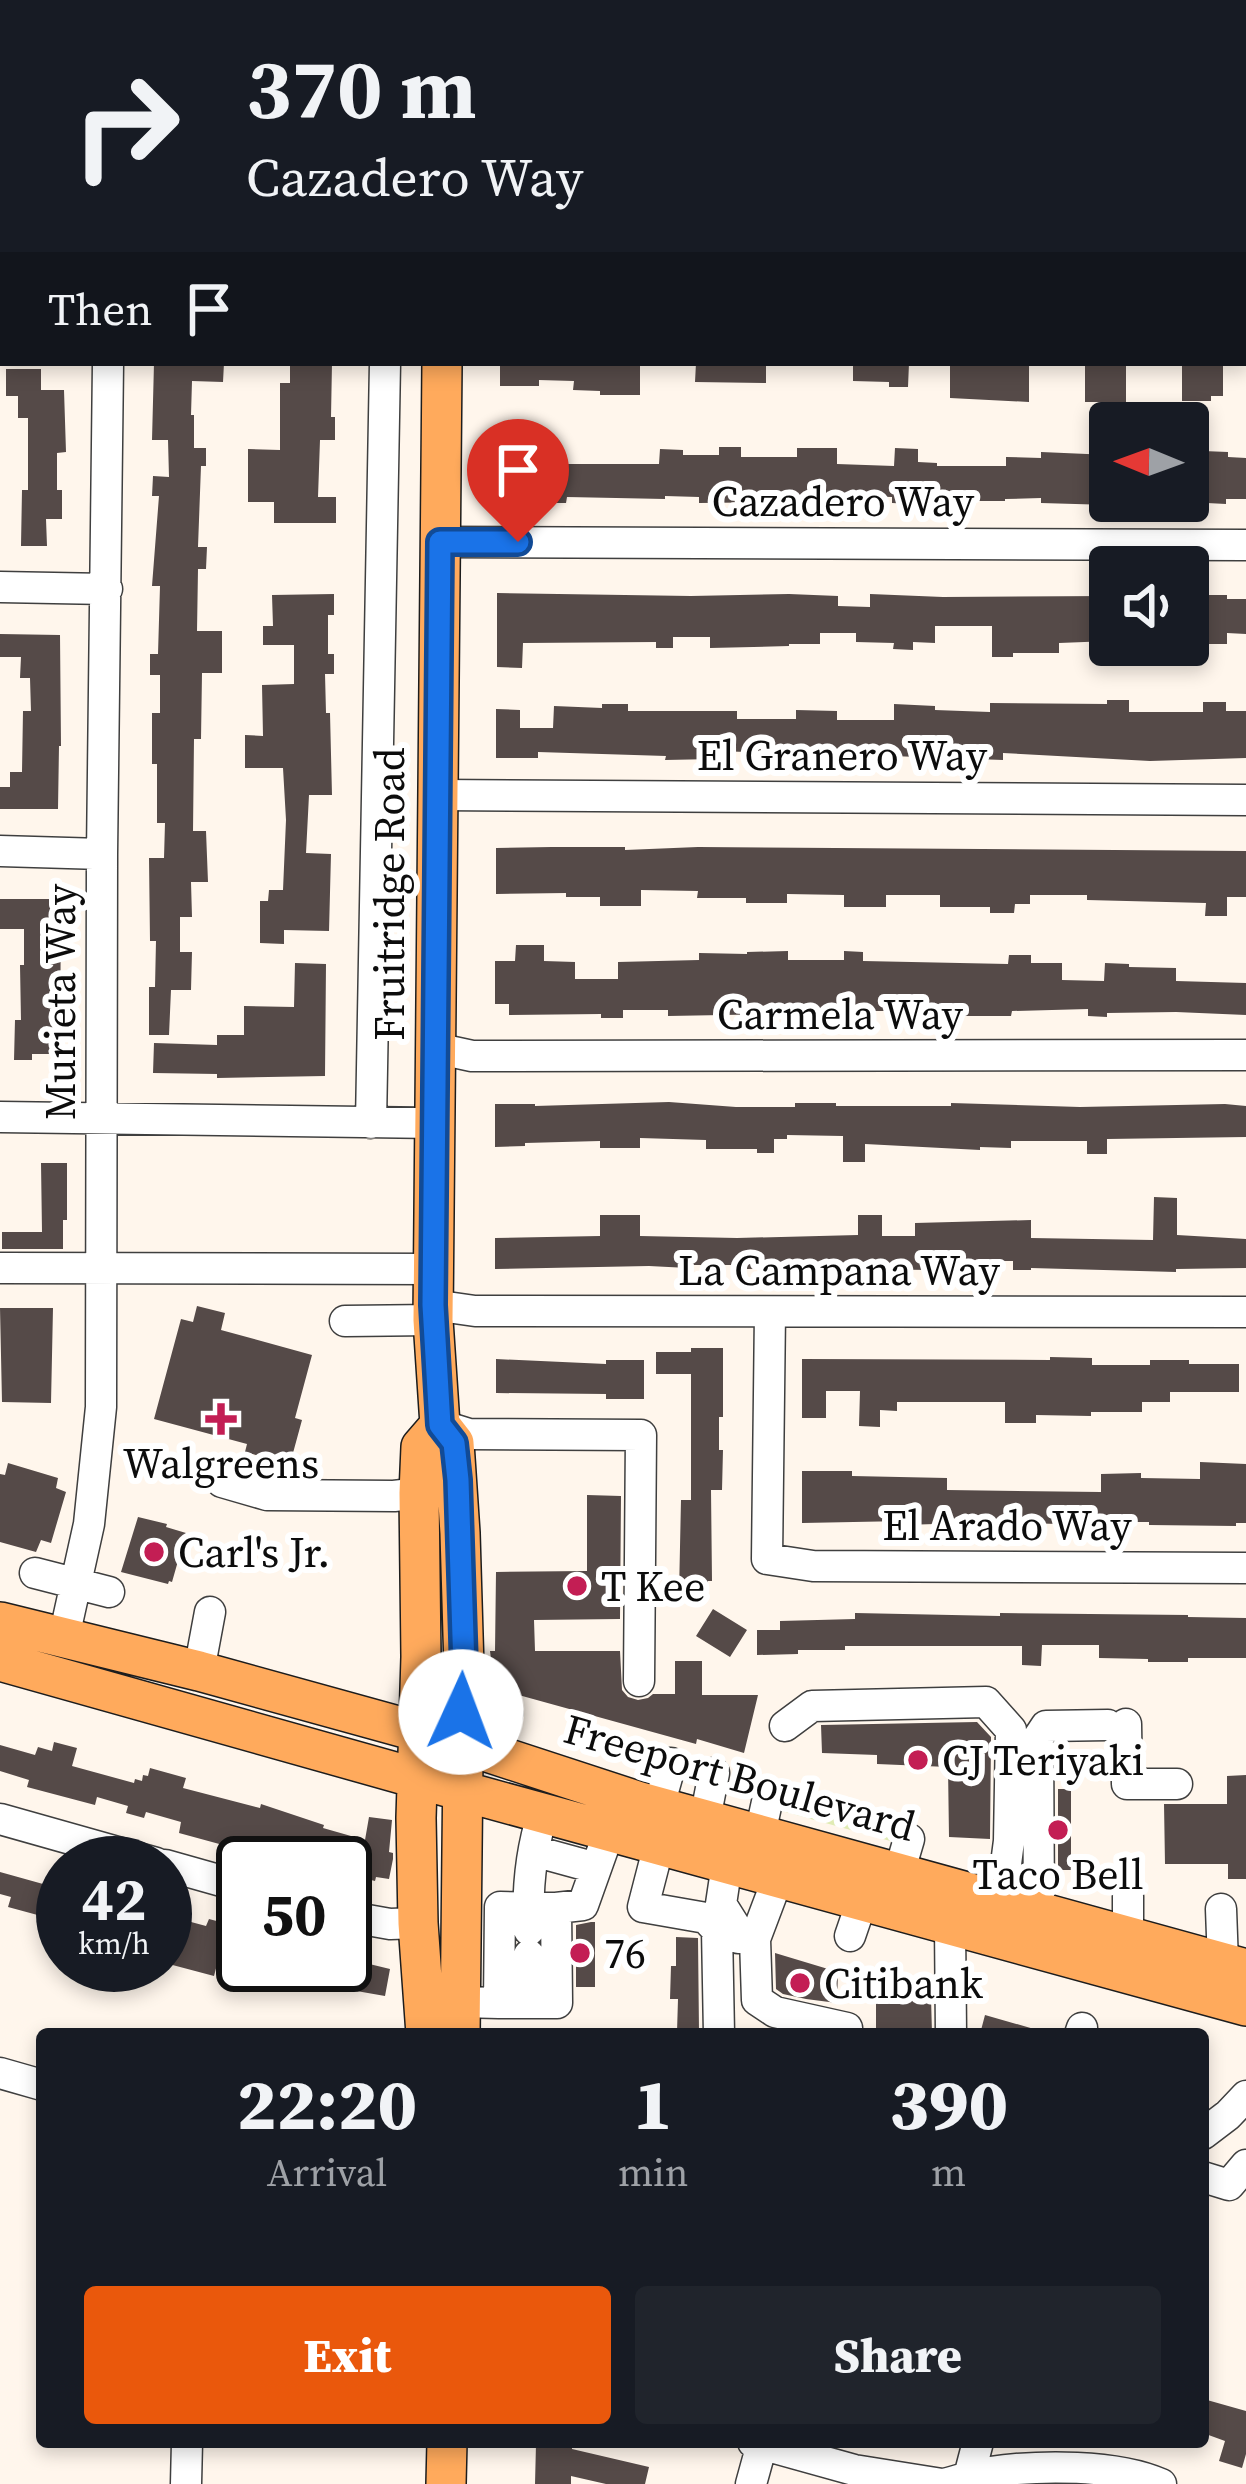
<!DOCTYPE html>
<html lang="en">
<head>
<meta charset="utf-8">
<style>
	:root { --surface:#171b24; --page:#20242c; --text:#f1f3f6; --muted:#9ea1a6; --accent:#ea580c }
	body { margin:0; font-family:"Source Serif 4",serif; background:var(--page); color:var(--text); height:100vh; display:flex; flex-direction:column; font-size:45px; white-space:nowrap }
	* { box-sizing:border-box; margin:0 }
	p { font-size:39px; color:var(--muted) }
	.icon { flex:none; width:66px; height:66px; fill:none; stroke:currentColor; stroke-width:2; stroke-linecap:round; stroke-linejoin:round }
	.map { position:relative; flex:1; overflow:hidden }
	.sheet { position:absolute; left:36px; top:2028px; width:1173px; height:420px; display:flex; flex-direction:column; background:var(--surface); border-radius:12px; box-shadow:0 6px 18px #0003 }
	.sheet>* { flex:none }
	.banner { position:absolute; left:0px; top:0px; width:1248px; height:366px; box-shadow:0 6px 18px #0003; background:#171b24; color:var(--text); overflow:hidden }
	.needle { width:78px; rotate:271deg }
	.fabs { position:absolute; left:1089px; top:402px; display:grid; gap:24px }
	.fabs a { display:grid; place-items:center; width:120px; height:120px; border-radius:12px; background:var(--surface); box-shadow:0 6px 18px #0003; font-size:60px }
	.speed { position:absolute; left:36px; top:1836px; display:flex; gap:24px; font-size:60px; font-weight:700; text-align:center }
	.speed>* { display:grid; place-content:center; width:156px; height:156px; border-radius:50%; background:var(--surface); box-shadow:0 6px 18px #0003; line-height:1 }
	.speed small { font-size:30px; font-weight:400 }
	.speed .limit { border:6px solid #111; border-radius:18px; background:#fff; color:#111 }
	.pin { position:absolute; display:grid; place-items:center; width:102px; height:102px; color:#fff; margin:-123px -51px; border-radius:50% 50% 50% 0; rotate:-45deg; box-shadow:0 0 12px #0007 }
	.pin .icon { rotate:45deg }
	.me { position:absolute; width:132px; margin:-66px; rotate:2deg; stroke-linejoin:round; filter:drop-shadow(0 0 9px #0008) }
	.turn { display:flex; align-items:center; gap:42px; height:252px; padding:0 48px; font-size:54px }
	.turn .icon { width:156px; height:156px; stroke-width:2.5 }
	.turn b { display:block; font-size:84px; line-height:102px }
	.then { display:flex; align-items:center; height:114px; padding:0 48px; background:#0003; gap:24px; font-size:45px }
	.eta { display:flex; justify-content:space-evenly; align-items:center; height:204px; text-align:center }
	.eta b { font-size:72px; font-weight:800; line-height:84px }
	.action { display:flex; gap:24px; margin-top:auto; padding:24px 48px }
	.action a { flex:1; height:138px; border-radius:12px; background:var(--accent); color:#fff; font-size:48px; font-weight:800; line-height:138px; text-align:center }
	.action a+a { background:var(--page); color:var(--text) }
	.map>svg:first-child { display:block }
	.green { fill:#e0ebb4 }
	.building { fill:#554a48 }
	.lines { fill:none; stroke-linecap:round; stroke-linejoin:round }
	.minor-casing { stroke:#3f3f3f; stroke-width:33 }
	.major-casing { stroke:#1d1d1d; stroke-width:42 }
	.minor { stroke:#fff; stroke-width:30 }
	.major { stroke:#ffaa5c; stroke-width:39 }
	.route-casing { stroke:#114b97; stroke-width:30 }
	.route { stroke:#1a73e8; stroke-width:21 }
	.poi-dot { fill:#c31e54; stroke:#fff; stroke-width:4.5 }
	.labels { text-anchor:middle; dominant-baseline:central; stroke-width:12; stroke-linejoin:round; paint-order:stroke }
	.street-label { font-size:42px; fill:#0c0c0c; stroke:#fff }
	.poi-label { font-size:42px; fill:#0c0c0c; stroke:#fff; text-anchor:start }
</style>
</head>
<body>
<div class="map">
<svg width="1246" height="2484" viewBox="0 0 1246 2484">
	<rect width="100%" height="100%" fill="#fff6ec"/>
	<!-- green -->
	<path class="green" d="M789 1787 788 1803 890 1832 897 1817 898 1840 894 1842 782 1811 786 1788Z"/>
	<!-- building -->
	<path class="building" d="M154 363H224L223 382 192 381 191 415H194V448H206V466H201L198 547H207L206 569H198L197 631H222V673H202L201 739H194L193 831H206L208 882H191L192 917H180V952H192L191 990H171L169 1035H149V987H155L156 941H150L149 858H164L165 823H157V764H152V713H160V675H150V654H158L160 586H152L159 496H152L153 476 169 477 168 440H152Z
		M290 363H332L331 417H335V440H320L318 497H336V523H274V502H248V449L280 450V383H290Z
		M500 363H640V395H600V391L573 390 574 381 539 380V386H500Z
		M696 363H766V383L695 382Z
		M853 363H909L908 387H889V382L853 381Z
		M950 363H1029V402L950 398Z
		M1085 363H1126V402H1085Z
		M1182 363H1223V396H1211V401H1182Z
		M6 369H41V390H64L66 452 57 453V490H62V519H46L47 546H21L22 490H28V418H18V396H6Z
		M719 447H741V457H797V448H837V464L894 466 895 448 918 449V462L937 463V466H1006V457L1041 458V452L1110 455V505L1041 503V498L1005 499V501H935V505L892 503V497L858 496V501L699 503V497L665 496V499L567 497 566 503H497V454H539V464H659L660 449 683 450V455H719Z
		M1203 451 1228 452V457L1246 458V499H1226V504L1188 502V466H1203Z
		M497 593 691 596 789 594 838 596V606L870 607V594L943 597 1110 596V641L1059 643V653H1013V657H992V626H935V643L913 642V650L893 649 894 643 856 642V633H820V644H789V646L710 648V637H673V648H656V642L523 643 522 668 497 667Z
		M334 594V615H328V654H334V674H325L326 713H330L332 795H309L306 853 331 854 329 931 284 930V944L260 943V901H268L269 890H283L286 820 283 768H245V735L263 736 262 685 294 684V645H263V626H273L272 595Z
		M1188 595H1227V599H1246V634L1227 633V644H1204V625H1188Z
		M0 634 60 635 61 746H59L58 809H0V787H10V772H22L23 711H31L30 678H20L21 657H0Z
		M1107 700H1129V712H1203V702H1226V711H1246V758L1150 761 1003 753V760L863 755V758L796 759V756H747V752L715 751V759L665 760 666 756 538 752V758H496V709L520 710V728H553L554 706 602 708V704H628V711H737V719H796V710L837 711V720H894V704L935 706V710L990 712V703L1107 704Z
		M552 847H625V850L698 847 1246 851V897H1227V916H1205L1206 903 1087 900V895H1030V904H1015L1014 913H990V907H940V895H886V907H844V895L787 894V903H746V898H697L698 891 641 890V906H600V897H566V893L496 894V848Z
		M0 899H61L60 1054H32V1060H14L15 1020H21L20 965H24V929H0Z
		M516 945H544V961L575 962V979H618V962L699 960V953L747 954V952L788 951V960H844V951L863 952V961L1008 964 1009 955H1031V963H1062V980L1104 981 1105 963 1129 964V967L1176 968V981L1246 983V1015L1176 1012 1107 1013V1017L1088 1016V1009L1012 1011 1011 1016H907V1011H866V1016H843V1013L668 1016V1010H623V1018H601V1014L509 1015V1004H495V961H515Z
		M295 963 326 964 325 1076 217 1078V1074L153 1073 154 1043 217 1045V1035H244V1006L294 1007Z
		M669 1102 736 1107H795V1103H836V1106H951V1103L1080 1107 1225 1104 1246 1106V1137L1107 1139V1154H1087V1141H1011V1148L980 1147V1150L865 1144V1162H843V1136L787 1135V1139H774V1153H757V1149H706V1140L640 1138V1148H600V1141L525 1143V1146L495 1147V1104H535V1106Z
		M41 1163H67V1220H63V1249H2V1232H42Z
		M1154 1197 1177 1198V1235L1246 1239V1268L1176 1269V1272L1031 1268V1270H1013V1261H980V1270H933L844 1269V1267L747 1269V1265H688V1268L649 1266 495 1269V1238L600 1236V1215H640V1236L737 1238 858 1235V1215H882V1236H915V1223L1031 1220V1238L1153 1240Z
		M197 1306 225 1313 221 1330 312 1355 295 1418 302 1420 290 1464 245 1452 247 1444 154 1419 181 1319 193 1322Z
		M0 1308H53L51 1403 2 1402Z
		M691 1348H723V1417H719V1450H723L722 1490H711L712 1581H708V1594H679L681 1500H691V1374H656V1352H691Z
		M1050 1357 1092 1358V1365H1150V1360H1189V1364H1239V1392H1170V1402H1142V1412H1091V1416L1036 1415V1423H1005V1402H897V1411L880 1410V1427L859 1426 860 1391H826V1418H802V1359L1050 1360Z
		M496 1359 606 1364V1360H644V1399H606V1394L496 1393Z
		M1200 1462 1246 1464V1523H1236V1526L1149 1525V1522H1092V1525L994 1522 905 1525V1521L802 1523V1471H852V1476L947 1478V1490L1101 1492V1474L1141 1473V1478L1200 1479Z
		M8 1463 58 1478 56 1488 66 1492 51 1543 41 1540 36 1552 0 1542V1474L5 1475Z
		M587 1495 621 1496 620 1619 534 1620 535 1651H620L622 1690 628 1697 638 1700 648 1698 653 1694H675V1661H702V1695H758L744 1753 697 1739 696 1744 515 1694 492 1667 490 1651H495L496 1572 587 1571Z
		M138 1517 167 1524 166 1527 186 1533 172 1582 169 1581 168 1584 121 1572Z
		M713 1609 747 1630 730 1657 696 1636Z
		M855 1613 1000 1616V1613L1188 1615V1617L1246 1618V1658H1188V1662H1148V1659L1099 1658V1645H1042L1041 1666 1022 1665V1646H845V1650H798V1654L757 1655V1630H780V1621L855 1619Z
		M977 1722 991 1737 990 1839 949 1837 948 1767 877 1764V1755L822 1753 821 1725Z
		M54 1742 77 1748 72 1766 134 1783 135 1779 142 1781 143 1775 148 1776 150 1768 186 1778 183 1788 260 1808 261 1804 324 1825 323 1828 365 1840 369 1817 392 1820 389 1852 393 1853V1859L389 1879 376 1877 375 1881 371 1880 370 1883 354 1881 355 1873 345 1871V1863H289L179 1833 181 1822 146 1812 144 1818 126 1813 128 1806 97 1797 95 1805 27 1787 29 1780 0 1771V1745L35 1755 38 1747 52 1751Z
		M1246 1775V1879H1228V1864H1165L1164 1804H1227V1776Z
		M1058 1789H1071V1870H1058Z
		M0 1872 43 1884 45 1879 63 1884 56 1920 8 1907 11 1897 0 1894Z
		M165 1915 206 1926 209 1919 243 1928V1955L221 1949 214 1976 165 1963Z
		M591 1922H595V1987H576V1925Z
		M676 1937 698 1938 699 2032H677L678 1999H670L671 1966H676Z
		M775 1953 838 1972 837 2003 806 1999 783 1994 776 1989Z
		M357 1961 390 1969 385 1996 328 1986 327 1990 252 1971 253 1965H357Z
		M876 1996 931 1997 932 2034H876Z
		M985 2015 1034 2029 1033 2034H980Z
		M1207 2400 1246 2411V2454L1242 2468 1219 2461 1225 2441 1203 2433V2415Z
		M536 2444 572 2445V2449L649 2467 645 2484H606L571 2476V2484H535Z"/>
	<g class="lines">
		<defs>
			<path id="minor" d="M109 3V0
				M388 3V0
				M1245 50H1246
				M0 58H3
				M1245 293H1246
				M0 322H3
				M440 542 1246 545
				M0 587 107 589
				M438 795 1246 800
				M0 851 102 854
				M435 1048 472 1056 1246 1055
				M0 1117 436 1123
				M371 1123 385 363
				M0 1268 433 1269
				M433 1305 475 1311 1246 1312
				M770 1312 767 1559 813 1566 1246 1568
				M345 1321 433 1320
				M440 1425 469 1434 641 1435 639 1681
				M222 1482 267 1495 394 1496 419 1493
				M35 1573 109 1592
				M64 1637 89 1524 101 1407 102 854 108 363
				M464 1668 482 1685 507 1714
				M199 1671 210 1612
				M1126 1724 1127 1784H1177
				M785 1726 812 1706 986 1702 1011 1730 1009 1841 1001 1902
				M659 1806 671 1763
				M0 1819 156 1863
				M705 1819 714 1773
				M760 1834 767 1802
				M659 1845 643 1907 706 1918 717 1930 719 2034
				M534 1851 596 1868
				M727 1864 721 1904 738 1931V1938
				M165 1865 243 1887
				M899 1873 909 1839
				M778 1878 755 1939 757 2000 775 2012 847 2028
				M1128 1896V1937
				M556 1908 583 1905 609 1832
				M1221 1909 1223 1963
				M1039 1912 1038 1738 1046 1726 1108 1725
				M345 1916 390 1924 418 1923
				M950 1925 951 2034
				M529 1930C527 1891 531 1850 543 1813
				M850 1936 862 1901
				M529 1955V2003
				M460 2002 499 2003 500 1907 556 1908 557 2003H499
				M1080 2034 1082 2028
				M0 2073 42 2085
				M1203 2134 1228 2115 1246 2096
				M1203 2177 1229 2185 1246 2165
				M753 2442 854 2470 942 2484
				M186 2484 187 2442
				M751 2484 762 2444
				M944 2484C959 2480 975 2475 990 2472 1039 2465 1116 2464 1161 2484
				M967 2484 978 2442"/>
			<path id="major" d="M446 3V0
				M442 363 433 1320 440 1425 454 1443 460 1533 464 1668 460 2034
				M0 1622 199 1671 463 1744 637 1801 1246 1969
				M0 1661 462 1791 1246 2006
				M426 2034 418 1923 416 1818 421 1657 419 1493 421 1447 440 1425
				M446 2484 447 2442"/>
		</defs>
		<!-- minor casing -->
		<use href="#minor" class="minor-casing"/>
		<!-- major casing -->
		<use href="#major" class="major-casing"/>
		<!-- minor -->
		<use href="#minor" class="minor"/>
		<!-- major -->
		<use href="#major" class="major"/>
	</g>
	<g class="lines">
		<defs>
			<path id="route" d="M461 1712 464 1668 458 1480 454 1443 440 1425 433 1305 440 542H518"/>
		</defs>
		<!-- route casing -->
		<use href="#route" class="route-casing"/>
		<!-- route -->
		<use href="#route" class="route"/>
	</g>
	<!-- markers -->
	<g class="poi-dot">
		<path d="M215 1401h12v12h12v12h-12v12h-12v-12h-12v-12h12z"/>
		<circle cx="154" cy="1552" r="12"/>
		<circle cx="577" cy="1586" r="12"/>
		<circle cx="918" cy="1760" r="12"/>
		<circle cx="1058" cy="1830" r="12"/>
		<circle cx="580" cy="1953" r="12"/>
		<circle cx="800" cy="1983" r="12"/>
	</g>
	<g class="labels">
		<!-- street labels -->
		<g class="street-label">
			<text x="843" y="501">Cazadero Way</text>
			<text x="842" y="755">El Granero Way</text>
			<text transform="translate(389 894) rotate(-90)">Fruitridge Road</text>
			<text transform="translate(60 1002) rotate(-90)">Murieta Way</text>
			<text x="840" y="1014">Carmela Way</text>
			<text x="839" y="1270">La Campana Way</text>
			<text x="1007" y="1525">El Arado Way</text>
			<text transform="translate(740 1777) rotate(16)">Freeport Boulevard</text>
		</g>
		<!-- poi labels -->
		<g class="poi-label">
			<text x="221" y="1463" text-anchor="middle">Walgreens</text>
			<text x="178" y="1552">Carl's Jr.</text>
			<text x="601" y="1586">T Kee</text>
			<text x="942" y="1760">CJ Teriyaki</text>
			<text x="1058" y="1874" text-anchor="middle">Taco Bell</text>
			<text x="604" y="1953">76</text>
			<text x="824" y="1983">Citibank</text>
		</g>
	</g>
</svg>
<div class="fabs">
<a><svg class="needle" viewBox="-14 -14 28 28"><path d="M0-13l5 13h-10z" fill="#e53935"/><path d="M0 13l5-13h-10z" fill="#9ea1a6"/></svg></a>
<a><svg class="icon" aria-label="sound" viewBox="0 0 24 24"><path d="M4 9h4l5-4v14l-5-4H4zM17 9q2 3 0 6"/></svg></a>
</div>
<div class="speed"><div>42<small>km/h</small></div><div class="limit">50</div></div>
<div class="pin" style="left:518px;top:542px;background:#d93025"><svg class="icon" aria-label="arrive" viewBox="0 0 24 24"><path d="M6 21V4h12l-3 4 3 4H6"/></svg></div>
<svg class="me" style="left:461px;top:1712px" viewBox="-20 -20 40 40"><circle r="19" fill="#fff"/><path d="M0-13L10 11 0 6-10 11z" fill="#1a73e8"/></svg>
<div class="banner">
<div class="turn"><svg class="icon" aria-label="right" viewBox="0 0 24 24"><path d="M7 20v-9h11M14 6l5 5-5 5"/></svg><div><b>370 m</b>Cazadero Way</div></div>
<div class="then">Then<svg class="icon" aria-label="arrive" viewBox="0 0 24 24"><path d="M6 21V4h12l-3 4 3 4H6"/></svg></div>
</div>
<section class="sheet">
<div class="eta">
<div><b>22:20</b><p>Arrival</p></div>
<div><b>1</b><p>min</p></div>
<div><b>390</b><p>m</p></div>
</div>
<div class="action"><a>Exit</a><a>Share</a></div>
</section>
</div>
</body>
</html>
